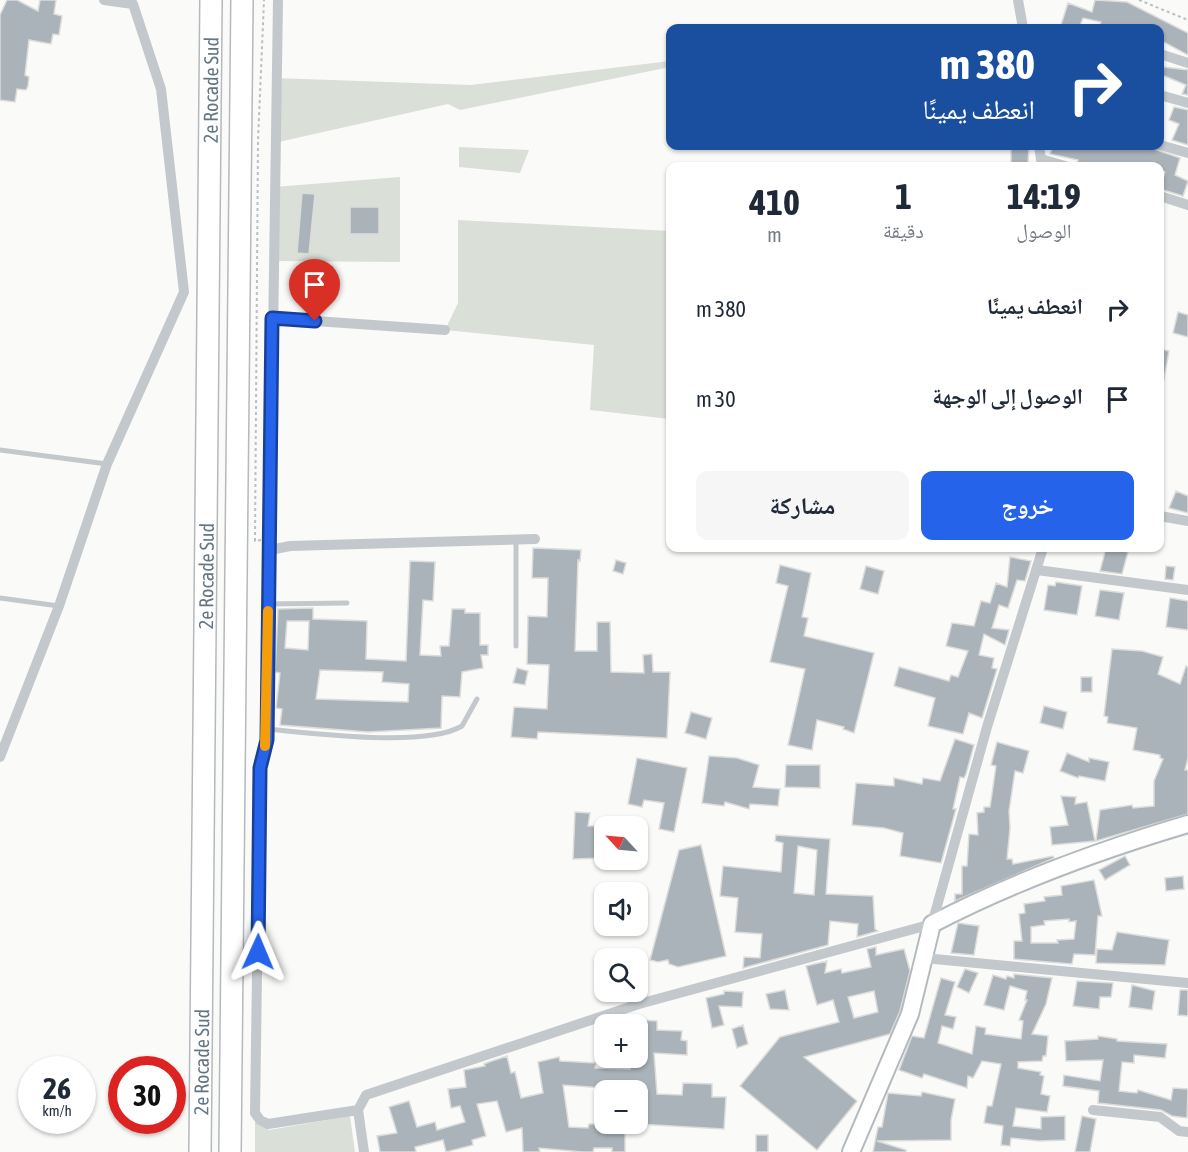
<!DOCTYPE html>
<html lang="ar">
<head>
<meta charset="utf-8">
<style>
	:root { --surface:#fff; --page:#f6f6f7; --text:#1f2937; --muted:#747a83; --accent:#2563eb }
	body { margin:0; font-family:"Asap Condensed","Noto Naskh Arabic",sans-serif; background:var(--page); color:var(--text); direction:rtl; height:100vh; display:flex; flex-direction:column; font-size:22px; white-space:nowrap }
	* { box-sizing:border-box; margin:0 }
	p { font-size:20px; color:var(--muted) }
	.icon { flex:none; width:33px; height:33px; fill:none; stroke:currentColor; stroke-width:2; stroke-linecap:round; stroke-linejoin:round }
	.map { position:relative; flex:1; overflow:hidden; direction:ltr }
	.side { position:absolute; left:666px; top:162px; width:498px; height:390px; display:flex; flex-direction:column; background:var(--surface); border-radius:12px; box-shadow:0 2px 4px #0004; direction:rtl }
	.side>* { flex:none }
	.banner { position:absolute; left:666px; top:24px; width:498px; height:126px; border-radius:12px; box-shadow:0 2px 4px #0004; direction:rtl; background:#1a4fa0; color:#fff; overflow:hidden }
	.needle { width:39px; rotate:296deg }
	.buttons { position:absolute; left:594px; top:816px; display:grid; gap:12px }
	.buttons a { display:grid; place-items:center; width:54px; height:54px; border-radius:12px; background:var(--surface); box-shadow:0 2px 4px #0004; font-size:30px }
	.speed { position:absolute; left:18px; top:1056px; display:flex; gap:12px; font-size:30px; font-weight:700; text-align:center }
	.speed>* { display:grid; place-content:center; width:78px; height:78px; border-radius:50%; background:var(--surface); box-shadow:0 2px 4px #0004; line-height:1 }
	.speed small { font-size:15px; font-weight:400 }
	.speed .limit { border:9px solid #d22; background:#fff; color:#111 }
	.pin { position:absolute; display:grid; place-items:center; width:51px; height:51px; color:#fff; margin:-62px -26px; border-radius:50% 50% 50% 0; rotate:-45deg; box-shadow:0 0 6px #0007 }
	.pin .icon { rotate:45deg }
	.me { position:absolute; width:66px; margin:-33px; rotate:1deg; stroke-linejoin:round; filter:drop-shadow(0 0 4px #0008) }
	.turn { display:flex; align-items:center; gap:21px; height:126px; padding:0 30px; font-size:27px }
	.turn .icon { width:78px; height:78px; stroke-width:2.5 }
	.turn b { display:block; font-size:42px; line-height:51px }
	.eta { display:flex; justify-content:space-evenly; align-items:center; height:102px; text-align:center }
	.eta b { font-size:36px; font-weight:700; line-height:42px }
	.primary-button { display:flex; gap:12px; margin-top:auto; padding:12px 30px }
	.primary-button a { flex:1; height:69px; border-radius:12px; background:var(--accent); color:#fff; font-size:24px; font-weight:700; line-height:69px; text-align:center }
	.primary-button a+a { background:var(--page); color:var(--text) }
	ul { padding:0; list-style:none }
	li { display:flex; align-items:center; gap:18px; height:90px; padding:0 30px }
	li div { flex:1 }
	li b { display:block; font-size:22px }
	li em { font-style:normal }
	.map>svg:first-child { display:block }
	.green { fill:#dadfd7 }
	.building { fill:#aab3b9; stroke:#dcdcda; stroke-width:1.5; fill-rule:evenodd }
	.lines { fill:none; stroke-linecap:round; stroke-linejoin:round }
	.secondary-casing { stroke:#b3babf; stroke-width:20 }
	.highway-casing { stroke:#b4b9bd; stroke-width:24 }
	.path { stroke:#bbbfc2; stroke-width:2; stroke-dasharray:3 3; stroke-linecap:butt }
	.lane { stroke:#c3c8cc; stroke-width:5 }
	.street { stroke:#c3c8cc; stroke-width:10 }
	.secondary { stroke:#fff; stroke-width:16 }
	.highway { stroke:#fff; stroke-width:21 }
	.route-casing { stroke:#184099; stroke-width:15 }
	.route { stroke:#2563eb; stroke-width:10 }
	.slow { stroke:#f59e0b; stroke-width:10 }
	.labels { text-anchor:middle; dominant-baseline:central; stroke-width:6; stroke-linejoin:round; paint-order:stroke }
	.street-label { font-size:20px; fill:#657683; stroke:#fff }
</style>
</head>
<body>
<div class="map">
<svg width="1188" height="1152" viewBox="0 0 1188 1152">
	<rect width="100%" height="100%" fill="#fafaf8"/>
	<!-- green -->
	<path class="green" d="M670 61V67L460 110 448 104 274 143 275 78 471 85Z
		M459 147 529 150 520 173 459 167Z
		M400 177V262L273 261 274 187Z
		M458 220 670 231V419L590 410 594 345 445 330 458 303Z
		M350 1116 355 1152H255V1122L269 1130Z"/>
	<!-- building -->
	<path class="building" d="M7 0H17L38 11 40 0H56L54 14 62 16 59 35 53 34 51 44 29 40 25 75 29 77 28 86 26 90 17 89 15 102 0 100V15Z
		M1095 0 1127 2 1188 33V55L1160 40V28H1098L1101 22 1083 18 1079 28H1060L1068 3 1092 12Z
		M1164 67 1188 70V95L1182 94 1186 85 1162 75Z
		M1174 107 1188 110V145L1172 140 1179 124 1169 120Z
		M1011 146H1029L1028 163H1011Z
		M1053 146H1146L1180 158 1175 175 1188 181 1183 196 1160 189 1165 172 1160 170V166H1076L1078 160 1050 154Z
		M302 193 315 194 309 254 297 253Z
		M350 207H379V234H350Z
		M1178 312 1188 315V337L1173 333Z
		M1160 349 1169 351 1164 379 1160 378Z
		M1176 491 1188 496V513L1169 508Z
		M533 548 581 550 580 561 578 560 575 651H597V622H610L611 672 644 673 643 655 652 654 653 672H670L667 738 538 732 537 739 511 737 514 707 547 709 549 665 527 664 528 616 547 617 548 578H532Z
		M1106 548 1128 552 1122 574 1100 571Z
		M1010 557 1031 561 1025 581 1017 580 1008 608 999 605 992 628 1009 630 1005 645 984 634 979 655 994 658 992 668 997 669 982 718 969 713 963 734 928 726 935 698 894 686 899 667 949 681 951 675 958 677 968 651 946 646 952 623 974 626 981 601 990 603 996 583 1007 587Z
		M616 560 626 563 623 574 613 571Z
		M410 561 435 562 433 601 423 600 420 655 441 656 440 646H449L452 609H465V613H480V645H488V655H481L483 668 462 672 460 697 442 696 441 728 368 732 280 725 282 709 276 708 280 673 275 672 278 609 313 608V619L367 621 366 659 406 661ZM287 621H309L308 650 285 648ZM320 670 383 672 382 682 409 684 408 702 316 699Z
		M780 565 811 573 802 617 808 618 804 636 874 653 854 733 843 729 844 727 817 720 812 750 788 745 805 669 770 662 788 586 776 583Z
		M866 566 884 571 878 594 860 589Z
		M1166 566 1175 567 1173 580 1165 579Z
		M1056 582 1082 586 1077 615 1044 610 1048 585 1055 586Z
		M1100 590 1124 593 1119 620 1095 616Z
		M1170 598 1188 601V630L1166 627Z
		M1112 649 1142 651 1163 657 1158 674 1180 684 1186 666 1188 667V758L1185 770H1188V814L1096 841 1100 810 1132 805 1133 808 1154 806V781L1163 759 1160 758V755L1133 750 1137 728 1107 723 1108 717 1104 716Z
		M517 668 528 671 525 685 513 683Z
		M1081 677H1092V692H1081Z
		M1044 706 1067 712 1063 729 1040 723Z
		M691 712 712 718 706 739 685 733Z
		M955 739 974 745 966 774 964 778 960 777 953 809H956L941 863 900 856 903 833 884 828 852 825 856 783 894 786V778L922 784 923 778 940 781Z
		M997 742 1029 751 1023 773 1015 771 1009 811 1010 828 1007 859H1012L1013 864 1053 856 1054 858 955 901V894H962V866H967L969 834 978 835 977 813 984 812V807H990L996 766 991 765Z
		M1067 753 1089 762V758L1109 762 1105 781 1079 776 1078 778 1060 771Z
		M709 756 737 758 759 765 753 787 780 789 778 806 750 804 749 809 725 802 724 806 702 803Z
		M637 758 687 768 674 832 659 829 664 803 644 800 642 807 628 804Z
		M786 765H820V788L785 787Z
		M1061 796 1076 797 1075 804 1087 802 1095 841 1052 845 1050 827 1068 825Z
		M575 812 590 813 588 826H604V858L573 859Z
		M776 835 830 839 826 894 873 896 875 929 878 931 857 937 858 924 830 921 828 945 743 968 744 957 760 958 762 934 735 932 738 898 720 896 723 866 781 872 783 843 775 841ZM798 846 817 850 814 895 794 893Z
		M701 845 726 956 678 967 669 964 668 960 658 962 650 960 679 850Z
		M1125 856 1130 865 1105 880 1099 870Z
		M1183 876 1184 889 1166 891 1165 878Z
		M1094 880 1102 916H1098L1095 955 1074 954 1072 964 1014 959V941H1022L1019 914 1025 913 1024 904 1045 901 1044 897 1062 895 1061 886ZM1069 919V922L1076 921 1074 939 1057 940 1058 943H1031V927L1045 925 1044 921Z
		M958 923 979 926 974 955 951 953Z
		M1117 932 1169 940 1165 965 1096 963 1097 949 1112 950Z
		M876 947V955L904 949 910 971 900 1011 890 1034 804 1057 857 1101 817 1150 740 1086 780 1037 839 1022 833 1000 817 1005 806 966 827 961 825 973 841 969 842 973 871 967 867 949ZM874 991 878 1012 854 1018 848 997Z
		M965 969 978 973 969 993 957 987Z
		M1014 974 1052 978 1046 1004 1032 1034 1048 1036 1046 1056H1043L1042 1061 1018 1062V1068L1041 1072 1040 1075 1044 1076 1041 1094 1050 1096 1047 1112 1016 1108 1013 1126 1041 1129V1117L1065 1116V1140L1039 1141 1011 1138 1010 1146 1001 1145 1003 1126 984 1123 987 1106H992L1001 1064 982 1061 973 1078 968 1076 967 1088 924 1074 922 1078 899 1070 912 1036 924 1038 941 978 955 982 945 1015 956 1017 953 1029 942 1026 938 1043 972 1054 976 1026 986 1028 985 1034 1021 1039 1023 1021 1019 1020 1027 1000H1025L1027 991 1010 986 1004 1010 984 1005 993 975 1006 979 1007 976 1014 978Z
		M1077 981 1113 983 1111 997H1100L1099 1009 1073 1006Z
		M1132 985 1155 991 1152 1010 1129 1007Z
		M785 990 789 1010 770 1009 766 994Z
		M1180 990H1188V1016L1178 1015Z
		M724 991 743 992 742 1007 719 1006 724 1025 712 1028 706 998 724 994Z
		M638 1020 657 1021V1030L682 1031 681 1040 687 1041V1055L654 1053 657 1094 682 1095 683 1083 712 1084V1097H726L724 1129 638 1124V1090H604V1088L563 1085 569 1127 588 1128 589 1124H625V1152H612V1148H594L593 1152H583L539 1148 540 1152H523L522 1128 506 1132 497 1101 477 1104 486 1136 472 1140 473 1145 446 1152 443 1140 415 1147 416 1152H380L377 1136 397 1133 389 1107 409 1101 417 1127 435 1122 437 1130 465 1122 460 1106 451 1108 448 1089 466 1087 464 1070 485 1066 484 1064 489 1062 507 1056 511 1073 515 1072 521 1098 543 1093 538 1062 559 1057 560 1061 596 1063 595 1068 630 1069V1062L638 1061Z
		M743 1025 748 1044 737 1048 732 1029Z
		M1098 1036 1117 1039V1041L1167 1044 1165 1058 1134 1055V1063L1122 1062 1119 1091 1137 1093 1138 1090 1171 1100 1173 1088 1188 1089 1187 1118 1172 1116 1161 1110 1098 1103 1099 1091 1063 1086 1064 1075 1100 1081 1103 1060 1066 1061 1065 1041 1098 1039Z
		M922 1092 955 1099 951 1120V1140L877 1141 906 1150V1152H873L878 1127H882L888 1093 921 1096Z
		M1082 1116 1096 1119 1090 1152H1075Z
		M756 1135H768V1152H756Z"/>
	<g class="lines">
		<defs>
			<path id="secondary" d="M851 1152 910 1014 932 924C1013 882 1100 850 1188 824"/>
			<g id="highway">
				<path id="s1" d="M200 1152 211 0"/>
				<path d="M230 1152 242 0"/>
			</g>
		</defs>
		<!-- secondary casing -->
		<use href="#secondary" class="secondary-casing"/>
		<!-- highway casing -->
		<use href="#highway" class="highway-casing"/>
		<!-- path -->
		<path class="path" d="M1139 0 1188 20
			M261 540 255 541 258 141 264 0"/>
		<!-- lane -->
		<path class="lane" d="M0 450 107 464
			M0 598 59 606
			M269 604 347 603
			M516 646V540
			M267 729C312 733 425 748 462 726L477 699"/>
		<!-- street -->
		<path class="street" d="M278 0 267 739 260 768 255 1113 260 1120 268 1124 358 1110
			M1018 0 1023 28
			M1160 54 1188 63
			M1160 95 1188 103
			M1160 145 1188 153
			M1039 146 1042 166
			M1041 159 1065 166
			M1160 196 1188 205
			M272 318 445 330
			M1160 516 1188 521
			M270 550 290 546 535 539
			M1037 570 1188 590
			M0 757 59 606 107 464 184 292 161 89 133 4 104 0
			M924 958 1188 983
			M1093 1110 1160 1117 1179 1131 1188 1132
			M364 1152 358 1110 366 1095 639 1004 932 924 987 727 1043 548"/>
		<!-- secondary -->
		<use href="#secondary" class="secondary"/>
		<!-- highway -->
		<use href="#highway" class="highway"/>
	</g>
	<g class="lines">
		<defs>
			<path id="route" d="M258 952 260 768 267 740 272 318 315 321"/>
		</defs>
		<!-- route casing -->
		<use href="#route" class="route-casing"/>
		<!-- route -->
		<use href="#route" class="route"/>
		<!-- slow -->
		<path class="slow" d="M265 746 268 611"/>
	</g>
	<g class="labels">
		<!-- street labels -->
		<g class="street-label">
			<text stroke="none"><textPath href="#s1" startOffset="1062">2e Rocade Sud</textPath></text>
			<text stroke="none"><textPath href="#s1" startOffset="576">2e Rocade Sud</textPath></text>
			<text stroke="none"><textPath href="#s1" startOffset="90">2e Rocade Sud</textPath></text>
		</g>
	</g>
</svg>
<div class="buttons">
<a><svg class="needle" viewBox="-14 -14 28 28"><path d="M0-13l5 13h-10z" fill="#e53935"/><path d="M0 13l5-13h-10z" fill="#747a83"/></svg></a>
<a><svg class="icon" aria-label="sound" viewBox="0 0 24 24"><path d="M4 9h4l5-4v14l-5-4H4zM17 9q2 3 0 6"/></svg></a>
<a><svg class="icon" aria-label="search" viewBox="0 0 24 24"><circle cx="10" cy="10" r="6"/><path d="M15 15l6 6"/></svg></a>
<a>+</a>
<a>−</a>
</div>
<div class="speed"><div>26<small>km/h</small></div><div class="limit">30</div></div>
<div class="pin" style="left:315px;top:321px;background:#d93025"><svg class="icon" aria-label="arrive" viewBox="0 0 24 24"><path d="M6 21V4h12l-3 4 3 4H6"/></svg></div>
<svg class="me" style="left:258px;top:952px" viewBox="-20 -20 40 40"><path d="M0-17L14 15 0 8-14 15z" fill="#2563eb" stroke="#fff" stroke-width="4"/></svg>
<div class="banner">
<div class="turn"><svg class="icon" aria-label="right" viewBox="0 0 24 24"><path d="M7 20v-9h11M14 6l5 5-5 5"/></svg><div><b>380 m</b>انعطف يمينًا</div></div>
</div>
<section class="side">
<div class="eta">
<div><b>14:19</b><p>الوصول</p></div>
<div><b>1</b><p>دقيقة</p></div>
<div><b>410</b><p>m</p></div>
</div>
<ul>
<li><svg class="icon" aria-label="right" viewBox="0 0 24 24"><path d="M7 20v-9h11M14 6l5 5-5 5"/></svg><div><b>انعطف يمينًا</b></div><em>380 m</em></li>
<li><svg class="icon" aria-label="arrive" viewBox="0 0 24 24"><path d="M6 21V4h12l-3 4 3 4H6"/></svg><div><b>الوصول إلى الوجهة</b></div><em>30 m</em></li>
</ul>
<div class="primary-button"><a>خروج</a><a>مشاركة</a></div>
</section>
</div>
</body>
</html>
